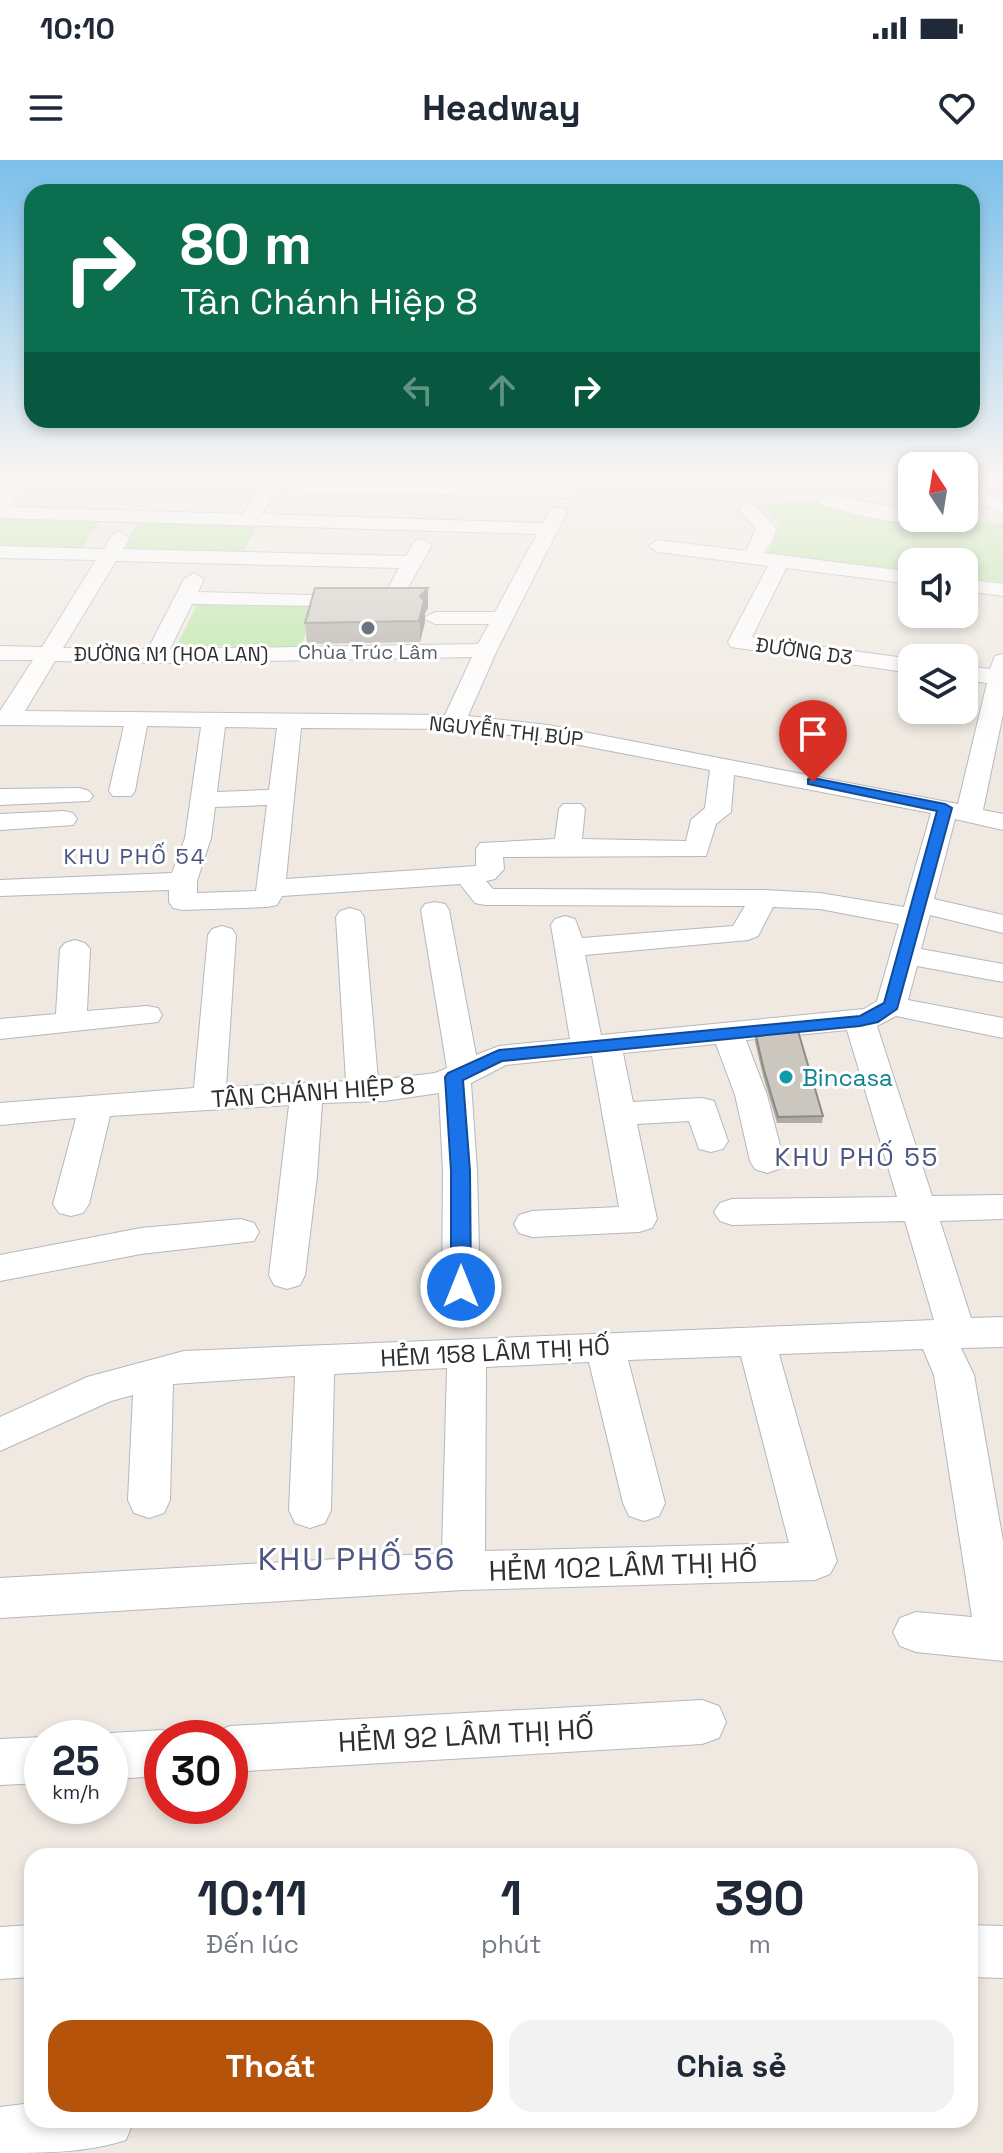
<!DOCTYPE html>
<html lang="vi">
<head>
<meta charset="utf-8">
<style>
	:root { --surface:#fff; --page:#f2f2f3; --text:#1f2937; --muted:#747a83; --accent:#b45309 }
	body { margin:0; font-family:"Space Grotesk",sans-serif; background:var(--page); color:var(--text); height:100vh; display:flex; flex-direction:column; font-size:30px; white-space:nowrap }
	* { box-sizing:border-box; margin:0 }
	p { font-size:26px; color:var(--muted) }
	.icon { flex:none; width:44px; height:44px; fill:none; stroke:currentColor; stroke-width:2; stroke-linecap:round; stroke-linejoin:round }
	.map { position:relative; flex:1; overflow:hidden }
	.side { position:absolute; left:24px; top:1688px; width:954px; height:280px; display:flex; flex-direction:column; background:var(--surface); border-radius:24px; box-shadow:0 4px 12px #0003 }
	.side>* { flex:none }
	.banner { position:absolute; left:24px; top:24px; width:956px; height:244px; border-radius:24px; box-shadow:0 4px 12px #0003; background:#0b6e4f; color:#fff; overflow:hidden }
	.needle { width:52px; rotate:348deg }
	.tools { position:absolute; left:898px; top:292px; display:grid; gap:16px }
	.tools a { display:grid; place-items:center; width:80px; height:80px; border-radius:16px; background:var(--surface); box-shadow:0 4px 12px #0003; font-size:40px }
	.speed { position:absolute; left:24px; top:1560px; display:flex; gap:16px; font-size:40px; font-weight:700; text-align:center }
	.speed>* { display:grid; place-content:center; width:104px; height:104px; border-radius:50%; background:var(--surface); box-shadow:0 4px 12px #0003; line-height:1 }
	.speed small { font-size:20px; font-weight:400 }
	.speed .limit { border:12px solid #d22; background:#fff; color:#111 }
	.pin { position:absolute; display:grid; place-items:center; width:68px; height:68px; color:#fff; margin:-82px -34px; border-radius:50% 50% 50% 0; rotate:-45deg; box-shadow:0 0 8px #0007 }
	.pin .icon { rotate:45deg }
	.me { position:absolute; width:88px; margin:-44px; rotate:0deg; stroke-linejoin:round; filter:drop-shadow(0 0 6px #0008) }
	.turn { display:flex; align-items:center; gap:28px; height:168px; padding:0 24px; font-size:36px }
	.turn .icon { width:104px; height:104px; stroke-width:2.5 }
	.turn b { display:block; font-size:56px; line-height:68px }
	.lanes { display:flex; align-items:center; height:76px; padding:0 24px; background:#0003; justify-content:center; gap:40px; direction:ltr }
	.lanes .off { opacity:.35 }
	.eta { display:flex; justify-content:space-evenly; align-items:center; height:136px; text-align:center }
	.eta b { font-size:48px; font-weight:700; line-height:56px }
	.button { display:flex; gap:16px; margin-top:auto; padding:16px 24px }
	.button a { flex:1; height:92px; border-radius:24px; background:var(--accent); color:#fff; font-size:32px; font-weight:700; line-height:92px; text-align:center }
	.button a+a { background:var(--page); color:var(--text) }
	.status { display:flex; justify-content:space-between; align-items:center; height:56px; padding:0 40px; background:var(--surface); direction:ltr }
	.status svg { height:22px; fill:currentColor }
	header { display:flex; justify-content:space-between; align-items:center; height:104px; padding:0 24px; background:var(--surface); font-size:36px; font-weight:700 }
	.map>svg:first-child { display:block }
	.green { fill:#b6e59e }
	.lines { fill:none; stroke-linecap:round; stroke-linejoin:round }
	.minor-casing { stroke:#b4b7c1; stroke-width:2 }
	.minor { fill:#fff; fill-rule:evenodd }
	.wall { fill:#afaba4 }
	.shaded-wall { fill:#8e8b86 }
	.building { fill:#cbc7bf; stroke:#8e8b86; stroke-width:2 }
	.route { fill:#1a73e8; stroke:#114b97; stroke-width:2 }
	.worship-dot { fill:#6b7280; stroke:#fff; stroke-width:3 }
	.culture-dot { fill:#0f9aa8; stroke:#fff; stroke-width:3 }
	.labels { text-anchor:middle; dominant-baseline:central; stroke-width:6; stroke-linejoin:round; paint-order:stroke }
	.far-street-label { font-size:20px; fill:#2e2e2e; stroke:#fff }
	.far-worship-label { font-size:20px; fill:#5b616d; stroke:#fff }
	.far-neighbourhood-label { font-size:22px; letter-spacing:2px; fill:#4d5680; stroke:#fff }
	.culture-label { font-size:24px; fill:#0d838f; stroke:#fff; text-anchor:start }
	.street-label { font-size:24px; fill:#2e2e2e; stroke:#fff }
	.neighbourhood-label { font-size:26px; letter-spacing:2px; fill:#4d5680; stroke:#fff }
	.near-street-label { font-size:28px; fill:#2e2e2e; stroke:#fff }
	.near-neighbourhood-label { font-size:32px; letter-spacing:2px; fill:#4d5680; stroke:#fff }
</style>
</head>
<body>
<div class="status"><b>10:10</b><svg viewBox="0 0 49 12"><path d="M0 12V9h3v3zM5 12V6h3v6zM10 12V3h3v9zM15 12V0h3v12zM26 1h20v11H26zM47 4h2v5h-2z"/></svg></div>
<header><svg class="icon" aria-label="menu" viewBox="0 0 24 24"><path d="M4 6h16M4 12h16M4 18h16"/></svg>Headway<svg class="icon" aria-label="heart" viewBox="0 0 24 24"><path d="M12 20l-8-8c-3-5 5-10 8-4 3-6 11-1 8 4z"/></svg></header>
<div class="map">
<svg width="1003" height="1993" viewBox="0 0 1003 1993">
	<rect width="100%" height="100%" fill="#efe9e1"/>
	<!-- green -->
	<path class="green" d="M814 340 854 355 894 362 1003 363V422L964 418V402H912V411L767 394 780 366 760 345Z
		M0 357 102 359 81 390 0 388Z
		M140 360 258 363 243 394 121 391Z
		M198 443 316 446 300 489 177 485Z"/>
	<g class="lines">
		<defs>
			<path id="minor" d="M0 317 31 318 10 347 243 354 264 321 270 320 578 328 580 332 571 338 276 331 262 354 543 363 551 348H565L567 352 497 490 468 556 548 565 958 644 987 523 964 520V506L990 509 995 496 1003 494V554L983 650 1003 654V670L955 659 934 739 1003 755V773L930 755 921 789 1003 804V822L917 806 908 840 1003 858V878L896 856 877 866 932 1036 1003 1035V1059L940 1061 971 1158 1003 1157V1187L961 1188 974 1215 1003 1381V1501L916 1492 900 1486 893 1472 900 1458 916 1452 972 1457 934 1215 923 1189 779 1194 837 1401 830 1414 815 1420 463 1430 0 1458V1418L442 1393 447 1208 334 1214 331 1350 325 1363 310 1368 295 1363 289 1350 295 1216 173 1224 170 1340 164 1353 149 1358 134 1353 128 1340 133 1235 111 1241 0 1291V1257L87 1217 184 1191 934 1160 905 1061 732 1065 720 1061 714 1052 720 1043 732 1039 897 1037 847 870 746 880 767 935 784 1001 779 1009 767 1013 755 1009 750 1001 735 935 716 884 623 893 633 942 702 938 714 941 728 981 723 989 711 992 699 989 689 961 637 964 657 1059 652 1068 639 1072 532 1077 519 1073 514 1064 519 1055 532 1051 619 1047 592 896 506 905 471 923 477 1011 480 1127 474 1137 461 1141 448 1137 442 1127 443 1011 439 933 384 941 322 943 317 1016 305 1115 300 1125 287 1129 274 1125 269 1115 289 945 110 956 89 1044 83 1053 71 1056 59 1053 53 1044 76 958 0 965V943L194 928 208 775 212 769 222 766 232 769 236 775 226 927 346 921 336 757 340 751 350 748 360 751 364 757 378 920 435 913 447 908 421 750 425 744 435 742 445 744 449 750 476 895 499 886 570 879 551 765 555 759 565 756 575 759 582 778 733 766 745 746 485 745 475 743 460 724 282 736 277 745 267 747 183 750 173 748 169 742V730L0 736V720L172 713 185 678 201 567 147 566 135 631 131 636H113L109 631 124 566 0 565V551L33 500H0V486L42 487 96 400 0 398V386L104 389 113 374 120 372 130 378 123 389 406 396 415 381 422 379 432 385 397 447 192 444 170 489 478 484 489 464H435L424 458 435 452H495L537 374 0 358V334L8 323H0ZM116 401 399 408 383 437 198 432 204 419 194 413 184 419 148 489 63 488ZM472 497 445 555 25 551 55 501 156 503ZM225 567 277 568 269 630 217 632ZM301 568 454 569 548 579 710 610 705 648 691 660 686 681 582 679 585 649 581 644H563L559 649 555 679 480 683 476 689V706L286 719ZM734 615 931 653 904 747 820 733 763 730 493 729 486 721 495 719 504 709 503 697 706 696 716 664 731 652ZM267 645 256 731 197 733V721L211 678 215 647ZM773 747 820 749 899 764 877 841 864 849 601 875 585 795 748 780 758 776ZM741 1196 789 1383 485 1391 486 1207 589 1202 623 1343 629 1356 644 1361 659 1356 665 1343 628 1200Z
				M964 324 1003 340V353L964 336Z
				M829 335 912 350V358H920C901 369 845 351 822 345L820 341Z
				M748 343 755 345 776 368 774 378 764 393 912 412V424L786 408 752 477 912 499V513L731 487 728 482 768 406 658 392 648 386 658 380 746 391 756 369 739 349Z
				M964 419 1003 424V436L964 431Z
				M80 628 89 631 93 636 89 641 0 645V629Z
				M64 651 73 653 77 659 73 665 0 670V654Z
				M75 780 85 783 90 789 87 851 147 846 158 848 162 855 158 862 0 879V859L56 854 60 789 65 783Z
				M241 1059 254 1063 259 1072 254 1081 141 1094 0 1121V1095L141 1068Z
				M702 1540 719 1546 726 1562 719 1578 702 1584 230 1612V1578H211L213 1573 230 1566Z
				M162 1570 180 1578H162V1616L110 1619V1578H97L110 1573Z
				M42 1577 45 1578H42V1623L0 1625V1579Z
				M32 1765V1817L0 1819V1767Z
				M970 1765 1003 1766V1818L970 1817Z
				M32 1943V1960H134L126 1980C86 1993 43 1993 0 1993V1947Z"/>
		</defs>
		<!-- minor casing -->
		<use href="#minor" class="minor-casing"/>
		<!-- minor -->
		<use href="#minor" class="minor"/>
	</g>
	<!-- wall -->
	<path class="wall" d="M428 428V448L425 453V462L420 482 307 484 305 463Z
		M756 876 823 956 822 963H777L763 916 755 882Z"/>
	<!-- shaded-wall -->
	<path class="shaded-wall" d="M428 428V448L425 453V462L420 482V436Z"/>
	<!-- building -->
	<path class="building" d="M315 428H428L420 436 424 441 419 461 305 463Z
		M798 871 823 956 778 957 764 910 756 876Z"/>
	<!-- sky -->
	<linearGradient id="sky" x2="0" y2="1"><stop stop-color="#7abfeb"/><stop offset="0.53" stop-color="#f8f5f2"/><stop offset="1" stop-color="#f8f5f2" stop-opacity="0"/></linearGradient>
	<rect width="1003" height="596" fill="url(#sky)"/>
	<!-- route -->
	<path class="route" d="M813 618 945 644 952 648 897 849 878 862 860 866 502 901 463 920 470 1011 471 1127 468 1132H454L451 1127V1011L445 917 448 913 499 890 860 856 884 843 937 651 808 624V619Z"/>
	<!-- markers -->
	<circle class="worship-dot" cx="368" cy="468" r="8"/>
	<circle class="culture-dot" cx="786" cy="917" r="8"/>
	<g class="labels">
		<!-- far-street labels -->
		<g class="far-street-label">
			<text transform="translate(804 491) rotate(8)">ĐƯỜNG D3</text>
			<text x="171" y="494">ĐƯỜNG N1 (HOA LAN)</text>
			<text transform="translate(506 571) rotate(6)">NGUYỄN THỊ BÚP</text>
		</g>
		<!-- far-worship labels -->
		<g class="far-worship-label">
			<text x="368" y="492">Chùa Trúc Lâm</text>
		</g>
		<!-- far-neighbourhood labels -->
		<g class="far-neighbourhood-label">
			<text x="135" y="696">KHU PHỐ 54</text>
		</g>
		<!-- culture labels -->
		<g class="culture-label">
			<text x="802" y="917">Bincasa</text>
		</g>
		<!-- street labels -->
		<g class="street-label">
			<text transform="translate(313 932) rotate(-4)">TÂN CHÁNH HIỆP 8</text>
			<text transform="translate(495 1192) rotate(-3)">HẺM 158 LÂM THỊ HỐ</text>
		</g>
		<!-- neighbourhood labels -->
		<g class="neighbourhood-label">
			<text x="857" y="997">KHU PHỐ 55</text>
		</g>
		<!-- near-street labels -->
		<g class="near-street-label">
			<text transform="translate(623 1406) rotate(-2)">HẺM 102 LÂM THỊ HỐ</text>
			<text transform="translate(466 1575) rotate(-3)">HẺM 92 LÂM THỊ HỐ</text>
		</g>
		<!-- near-neighbourhood labels -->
		<g class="near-neighbourhood-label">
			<text x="357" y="1399">KHU PHỐ 56</text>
		</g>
	</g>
</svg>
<div class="tools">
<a><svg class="needle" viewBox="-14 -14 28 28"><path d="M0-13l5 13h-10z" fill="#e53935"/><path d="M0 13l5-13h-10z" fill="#747a83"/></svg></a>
<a><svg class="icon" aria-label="sound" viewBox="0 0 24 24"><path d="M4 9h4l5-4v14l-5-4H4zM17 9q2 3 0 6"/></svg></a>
<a><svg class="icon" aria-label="layers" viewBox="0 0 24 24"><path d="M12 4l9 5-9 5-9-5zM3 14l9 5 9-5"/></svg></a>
</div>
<div class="speed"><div>25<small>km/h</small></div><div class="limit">30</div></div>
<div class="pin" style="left:813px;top:622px;background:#d93025"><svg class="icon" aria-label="arrive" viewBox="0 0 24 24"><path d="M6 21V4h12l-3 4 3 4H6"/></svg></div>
<svg class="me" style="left:461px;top:1127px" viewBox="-20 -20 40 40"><circle r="17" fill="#1a73e8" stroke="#fff" stroke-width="3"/><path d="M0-11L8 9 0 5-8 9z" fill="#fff"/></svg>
<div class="banner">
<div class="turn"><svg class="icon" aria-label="right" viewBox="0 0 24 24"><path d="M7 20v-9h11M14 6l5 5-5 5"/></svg><div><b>80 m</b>Tân Chánh Hiệp 8</div></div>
<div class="lanes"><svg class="icon off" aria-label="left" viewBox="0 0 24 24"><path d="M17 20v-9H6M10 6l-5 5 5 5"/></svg><svg class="icon off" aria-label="ahead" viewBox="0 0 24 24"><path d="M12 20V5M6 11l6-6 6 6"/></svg><svg class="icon" aria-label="right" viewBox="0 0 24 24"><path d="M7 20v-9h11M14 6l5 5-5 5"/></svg></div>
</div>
<section class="side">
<div class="eta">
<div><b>10:11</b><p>Đến lúc</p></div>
<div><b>1</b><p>phút</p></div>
<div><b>390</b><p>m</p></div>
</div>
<div class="button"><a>Thoát</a><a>Chia sẻ</a></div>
</section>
</div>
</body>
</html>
